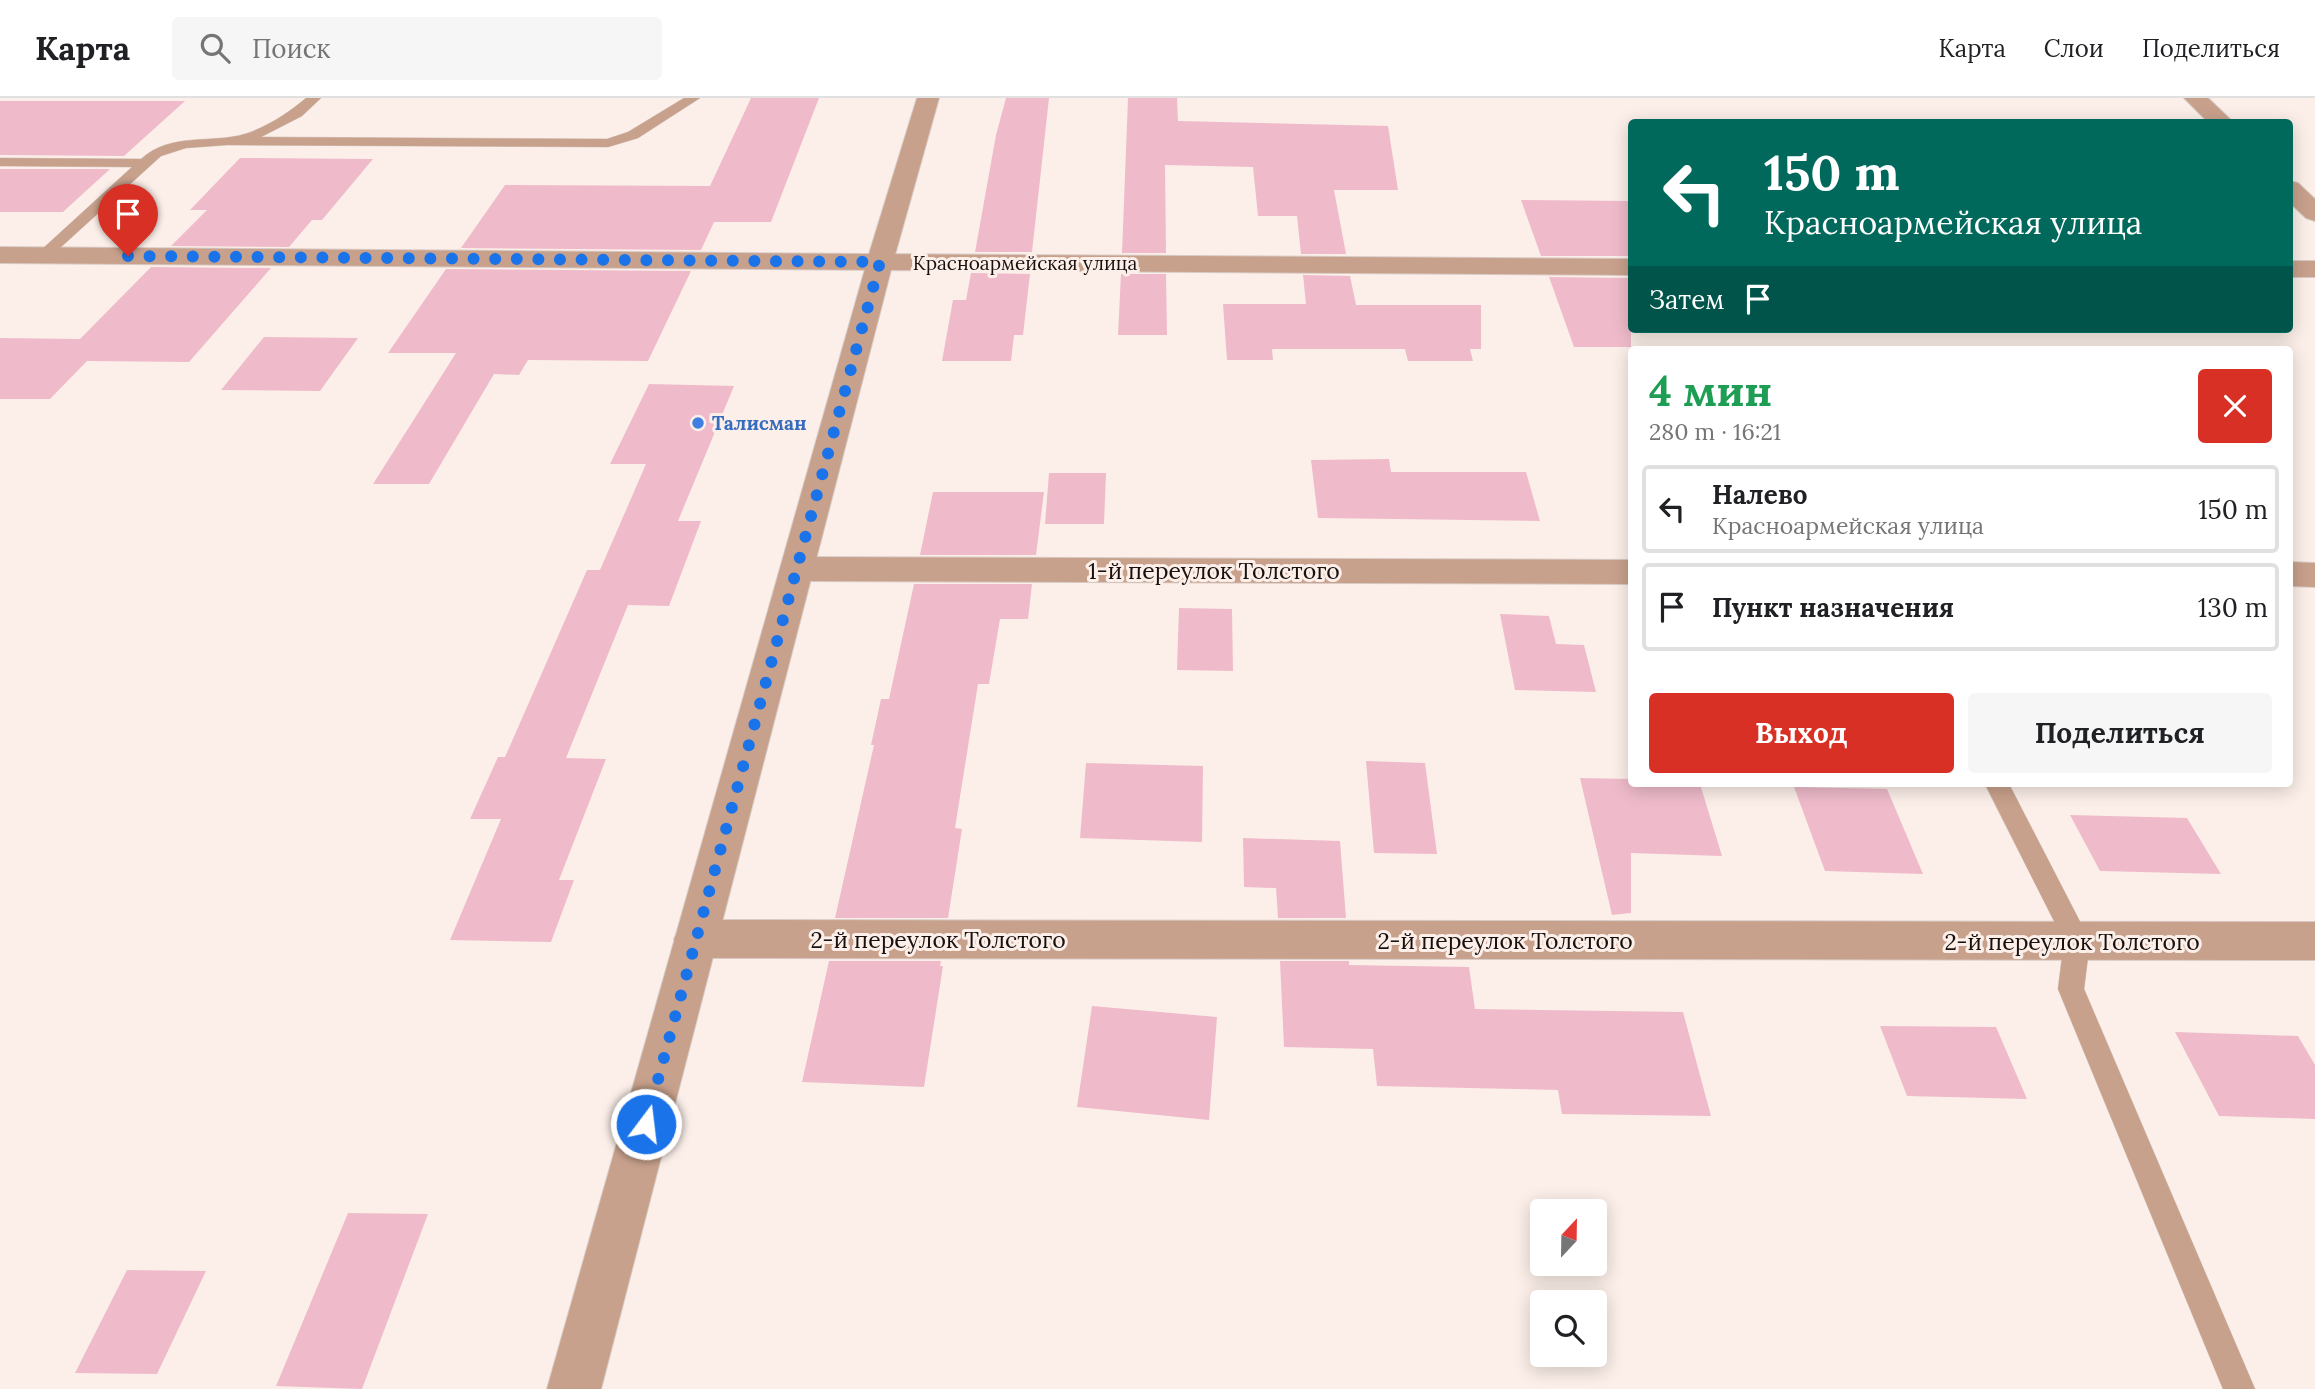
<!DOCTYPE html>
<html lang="ru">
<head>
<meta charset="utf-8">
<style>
	:root { --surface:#fff; --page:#f6f6f6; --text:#202124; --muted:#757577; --line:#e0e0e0; --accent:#d93025 }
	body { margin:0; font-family:Lora,serif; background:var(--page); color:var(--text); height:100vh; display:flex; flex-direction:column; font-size:26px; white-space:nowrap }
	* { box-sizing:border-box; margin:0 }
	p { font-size:23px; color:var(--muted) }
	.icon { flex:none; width:38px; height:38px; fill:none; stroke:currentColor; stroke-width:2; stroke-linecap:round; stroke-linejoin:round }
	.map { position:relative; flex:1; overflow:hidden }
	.sheet { position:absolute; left:1628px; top:248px; width:665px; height:441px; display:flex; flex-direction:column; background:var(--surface); border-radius:7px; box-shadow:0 4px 18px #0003 }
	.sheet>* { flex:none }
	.banner { position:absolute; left:1628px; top:21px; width:665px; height:214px; border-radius:7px; box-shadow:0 4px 18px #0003; background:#00695c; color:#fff; overflow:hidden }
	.needle { width:46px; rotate:22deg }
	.fabs { position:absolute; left:1530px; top:1101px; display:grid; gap:14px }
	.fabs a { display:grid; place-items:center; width:77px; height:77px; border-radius:7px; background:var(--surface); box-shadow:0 4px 18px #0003; font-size:35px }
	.pin { position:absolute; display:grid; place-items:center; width:60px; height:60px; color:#fff; margin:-72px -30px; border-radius:50% 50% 50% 0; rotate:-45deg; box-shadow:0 0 7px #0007 }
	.pin .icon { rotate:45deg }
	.me { position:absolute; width:77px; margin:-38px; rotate:15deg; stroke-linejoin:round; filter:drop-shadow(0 0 5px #0008) }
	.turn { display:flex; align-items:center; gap:24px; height:147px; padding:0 21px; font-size:32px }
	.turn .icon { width:91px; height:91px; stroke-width:2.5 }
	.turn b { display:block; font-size:49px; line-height:60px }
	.then { display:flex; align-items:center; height:66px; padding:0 21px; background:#0003; gap:14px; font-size:26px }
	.round { display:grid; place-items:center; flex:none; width:74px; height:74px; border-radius:7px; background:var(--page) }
	.headline { display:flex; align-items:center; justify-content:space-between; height:119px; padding:0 21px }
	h1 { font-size:42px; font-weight:700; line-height:52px; color:#1e9e55 }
	.primary-button { display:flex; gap:14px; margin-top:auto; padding:14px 21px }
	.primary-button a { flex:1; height:80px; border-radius:7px; background:var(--accent); color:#fff; font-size:28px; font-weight:700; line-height:80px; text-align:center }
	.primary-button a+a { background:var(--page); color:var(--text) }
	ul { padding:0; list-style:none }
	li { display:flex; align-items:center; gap:21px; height:88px; margin:0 14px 10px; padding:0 7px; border:4px solid var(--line); border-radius:7px }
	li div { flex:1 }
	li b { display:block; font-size:26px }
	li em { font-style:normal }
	header { display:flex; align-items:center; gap:42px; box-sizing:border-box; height:98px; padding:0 35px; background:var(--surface); border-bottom:2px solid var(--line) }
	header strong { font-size:33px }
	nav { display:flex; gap:38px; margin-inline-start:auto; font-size:24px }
	.search { width:490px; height:63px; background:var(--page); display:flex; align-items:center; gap:18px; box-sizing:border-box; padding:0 24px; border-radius:7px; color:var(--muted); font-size:26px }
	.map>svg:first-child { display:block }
	.building { fill:#efbbca }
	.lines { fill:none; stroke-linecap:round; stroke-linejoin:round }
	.service-casing { stroke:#d8cbc6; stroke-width:1 }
	.minor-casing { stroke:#d8cbc6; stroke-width:2 }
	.tertiary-casing { stroke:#d8cbc6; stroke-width:2 }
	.service { fill:#c8a18c; fill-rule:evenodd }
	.minor { fill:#c8a18c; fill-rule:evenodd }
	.tertiary { fill:#c8a18c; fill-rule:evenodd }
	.route { stroke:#1a73e8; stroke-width:12; stroke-dasharray:0 21.6 }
	.shop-dot { fill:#3f7fe0; stroke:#fcefe9; stroke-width:2.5 }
	.labels { text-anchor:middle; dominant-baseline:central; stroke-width:6; stroke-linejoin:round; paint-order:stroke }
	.far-street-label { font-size:19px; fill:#18100d; stroke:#fcefe9 }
	.far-shop-label { font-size:19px; font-weight:bold; fill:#366cbe; stroke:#fcefe9; text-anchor:start }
	.street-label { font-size:23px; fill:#18100d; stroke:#fcefe9 }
</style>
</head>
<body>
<header>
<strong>Карта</strong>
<div class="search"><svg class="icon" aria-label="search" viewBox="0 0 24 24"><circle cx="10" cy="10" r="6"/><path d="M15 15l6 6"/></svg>Поиск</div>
<nav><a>Карта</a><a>Слои</a><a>Поделиться</a></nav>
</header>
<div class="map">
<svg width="2315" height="1291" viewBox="0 0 2315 1291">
	<rect width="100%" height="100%" fill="#fcefe9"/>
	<!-- building -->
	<path class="building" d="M751 0H819L771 124H714L701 152 461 150 505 87 710 88Z
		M1006 0H1049L1032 154H975L996 37Z
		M1128 0H1177L1178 23 1388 28 1398 92H1334L1346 156H1301L1297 118H1258L1253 69 1165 67 1166 155H1122Z
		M0 3H185L124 58 0 57Z
		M240 60 373 61 322 122H312L289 149 171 148 207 112H190Z
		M0 71H110L63 114H0Z
		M1521 102 1631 103V158H1541Z
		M151 169 271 170 189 264 87 263 50 301H0V240L80 241Z
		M446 171 691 173 648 263 528 262 519 277 494 276 429 386H373L456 255H388Z
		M971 175 1030 176 1023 237H1014L1011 263H942L953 202H966Z
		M1121 176H1166L1167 237H1118Z
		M1303 177 1350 178 1356 207H1481V251H1470L1473 263H1408L1405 251H1272L1273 262H1227L1223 206H1306Z
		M1549 179 1631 180V249H1574Z
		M264 239 358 240 320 293 221 292Z
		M649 286 734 288 678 423H701L669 508 628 507 566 660 606 661 559 782H574L551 844 450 842 501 721H470L498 659H505L587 472H600L646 366H610Z
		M1389 361 1391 374H1526L1540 423 1318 420 1311 362Z
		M1049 375H1106L1104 426H1045Z
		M933 394H1044L1036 457H920Z
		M914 486H1032L1028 521H1000L989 586H978L955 730 962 731 948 820H835L874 647H871L881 601H889Z
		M1179 510 1232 511 1233 573 1177 572Z
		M1500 516 1549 518 1556 546 1584 547 1596 594 1515 592Z
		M1366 663 1425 665 1437 756 1374 755Z
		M1086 665 1203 668 1202 744 1080 740Z
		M1580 680 1631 681V686H1700L1722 758 1631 755V815L1612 817Z
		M1794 689 1887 691 1923 776 1825 773Z
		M2070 717 2187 720 2221 776 2100 773Z
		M1243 740 1340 743 1346 820H1278L1276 790 1244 789Z
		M829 863H941L940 868H943L924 989 802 984Z
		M1280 863H1349V867L1469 869 1475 911 1683 914 1711 1018 1562 1016 1558 992 1377 988 1373 951 1284 949Z
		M1092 908 1217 919 1209 1022 1077 1009Z
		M1880 928 1996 929 2027 1001 1907 998Z
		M2175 934 2298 938 2315 967V1021L2219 1018Z
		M348 1115 428 1116 362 1291 276 1288Z
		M127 1172 206 1173 157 1276 75 1275Z"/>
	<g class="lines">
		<defs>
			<path id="service" d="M306 0H321L302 18 261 39 607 41 628 34 684 0H700L638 40 608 49 227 47 186 50 161 58 49 160H39L36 157 39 154 132 69 0 68V60L141 61C171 34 211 46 245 36 267 29 290 14 306 0Z
				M1985 686H2009L2090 843 2084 891 2255 1291H2223L2058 891 2064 843Z"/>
			<path id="minor" d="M917 0H939L893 164 889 170 880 172 0 165V149L869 156Z
				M2184 0H2208L2233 24H2208Z
				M2289 83 2298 85 2315 101V123L2306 120 2289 104Z
				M797 459 1631 462V486L797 483 785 479 780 471 785 463Z
				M2289 464 2315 465V489L2289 488Z
				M696 822 2315 824V862L696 860 681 854 674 841 681 828Z"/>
			<path id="tertiary" d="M880 156 1631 161V177L891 172 601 1291H547L867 164 871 158Z
				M2289 163H2315V179H2289Z"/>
		</defs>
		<!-- service casing -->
		<use href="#service" class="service-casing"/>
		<!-- minor casing -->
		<use href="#minor" class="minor-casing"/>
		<!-- tertiary casing -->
		<use href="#tertiary" class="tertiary-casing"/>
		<!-- service -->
		<use href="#service" class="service"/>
		<!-- minor -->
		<use href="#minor" class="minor"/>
		<!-- tertiary -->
		<use href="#tertiary" class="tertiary"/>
	</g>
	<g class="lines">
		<!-- route -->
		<path class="route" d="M128 158 880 164 646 1026"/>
	</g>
	<!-- markers -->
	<circle class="shop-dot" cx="698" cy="325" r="7"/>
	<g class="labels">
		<!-- far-street labels -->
		<g class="far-street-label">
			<text x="1025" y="165">Красноармейская улица</text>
		</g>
		<!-- far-shop labels -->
		<g class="far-shop-label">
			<text x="712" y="325">Талисман</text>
		</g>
		<!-- street labels -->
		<g class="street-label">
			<text x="1214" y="472">1-й переулок Толстого</text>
			<text x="938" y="841">2-й переулок Толстого</text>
			<text x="1505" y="842">2-й переулок Толстого</text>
			<text x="2072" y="843">2-й переулок Толстого</text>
		</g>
	</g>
</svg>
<div class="fabs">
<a><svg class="needle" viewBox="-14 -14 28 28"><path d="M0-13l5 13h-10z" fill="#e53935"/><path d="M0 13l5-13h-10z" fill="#757577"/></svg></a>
<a><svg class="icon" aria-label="search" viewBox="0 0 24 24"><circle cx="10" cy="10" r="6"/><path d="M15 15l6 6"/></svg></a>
</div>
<div class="pin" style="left:128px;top:158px;background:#d93025"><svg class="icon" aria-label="arrive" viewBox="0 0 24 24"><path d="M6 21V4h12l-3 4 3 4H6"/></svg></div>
<svg class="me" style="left:646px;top:1026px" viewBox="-20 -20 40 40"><circle r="17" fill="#1a73e8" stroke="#fff" stroke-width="3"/><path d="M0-11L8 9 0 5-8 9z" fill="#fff"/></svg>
<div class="banner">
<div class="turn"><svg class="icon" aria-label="left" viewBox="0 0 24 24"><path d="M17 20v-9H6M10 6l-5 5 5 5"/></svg><div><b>150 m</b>Красноармейская улица</div></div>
<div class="then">Затем<svg class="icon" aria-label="arrive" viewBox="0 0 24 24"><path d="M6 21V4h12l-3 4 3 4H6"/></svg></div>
</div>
<section class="sheet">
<div class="headline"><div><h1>4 мин</h1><p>280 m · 16:21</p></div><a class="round" style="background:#d93025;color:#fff"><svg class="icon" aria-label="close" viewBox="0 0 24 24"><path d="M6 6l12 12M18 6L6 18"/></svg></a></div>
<ul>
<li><svg class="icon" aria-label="left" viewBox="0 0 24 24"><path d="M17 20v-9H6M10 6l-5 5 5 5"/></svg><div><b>Налево</b><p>Красноармейская улица</p></div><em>150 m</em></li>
<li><svg class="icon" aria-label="arrive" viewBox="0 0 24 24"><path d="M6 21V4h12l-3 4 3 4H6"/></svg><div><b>Пункт назначения</b></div><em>130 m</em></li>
</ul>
<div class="primary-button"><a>Выход</a><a>Поделиться</a></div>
</section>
</div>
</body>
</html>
